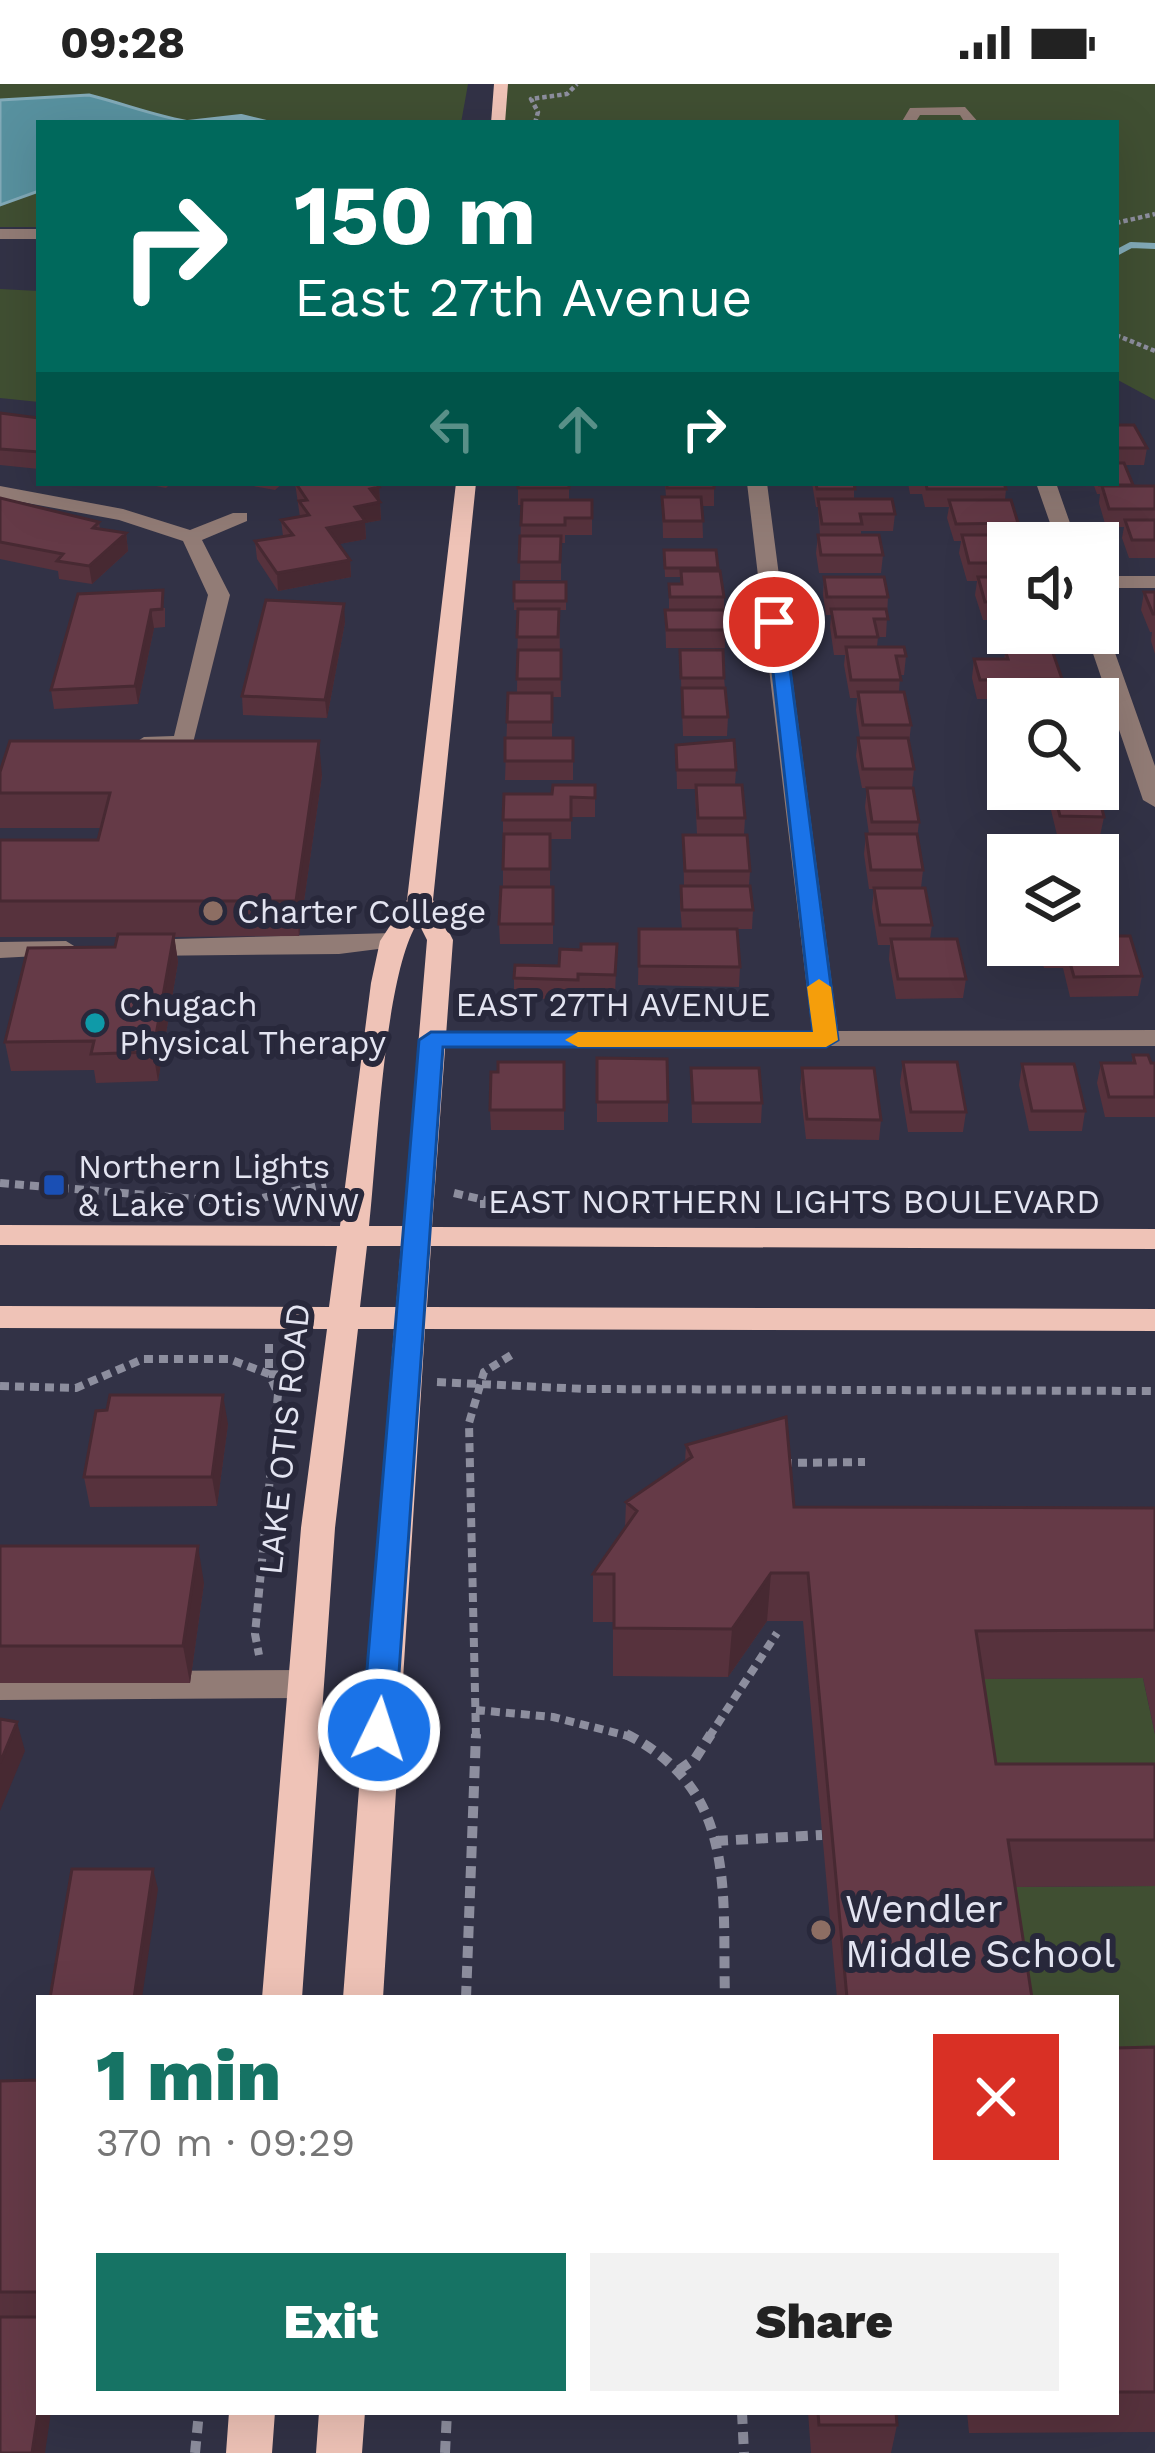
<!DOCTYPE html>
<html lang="en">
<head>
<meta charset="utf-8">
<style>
	:root { --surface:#fff; --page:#f2f2f2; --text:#222; --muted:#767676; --accent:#167364 }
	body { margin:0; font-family:"Work Sans",sans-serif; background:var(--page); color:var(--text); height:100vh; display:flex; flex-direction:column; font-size:45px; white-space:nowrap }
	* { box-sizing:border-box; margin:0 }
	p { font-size:39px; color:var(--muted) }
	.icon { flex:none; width:66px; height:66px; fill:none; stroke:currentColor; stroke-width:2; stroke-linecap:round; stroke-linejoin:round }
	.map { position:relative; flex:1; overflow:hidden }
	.sheet { position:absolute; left:36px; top:1911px; width:1083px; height:420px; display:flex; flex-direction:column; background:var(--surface); border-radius:0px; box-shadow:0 12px 48px #0002 }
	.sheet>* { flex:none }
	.guide { position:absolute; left:36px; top:36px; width:1083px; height:366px; border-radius:0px; box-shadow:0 12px 48px #0002; background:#00695c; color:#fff; overflow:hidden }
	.fabs { position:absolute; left:987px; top:438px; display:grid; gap:24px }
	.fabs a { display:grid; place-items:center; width:132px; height:132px; border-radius:0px; background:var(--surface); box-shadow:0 12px 48px #0002; font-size:60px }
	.pin { position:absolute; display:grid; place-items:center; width:102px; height:102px; color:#fff; margin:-51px; border:6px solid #fff; border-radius:50%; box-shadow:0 3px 12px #0007 }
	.me { position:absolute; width:132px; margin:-66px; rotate:4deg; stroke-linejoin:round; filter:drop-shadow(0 0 9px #0008) }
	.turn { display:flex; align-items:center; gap:42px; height:252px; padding:0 60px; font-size:54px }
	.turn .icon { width:156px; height:156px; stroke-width:2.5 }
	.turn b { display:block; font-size:84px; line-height:102px }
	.lanes { display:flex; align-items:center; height:114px; padding:0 60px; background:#0003; justify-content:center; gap:60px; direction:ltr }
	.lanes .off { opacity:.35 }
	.round { display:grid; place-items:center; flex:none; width:126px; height:126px; border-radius:0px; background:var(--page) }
	.overview { display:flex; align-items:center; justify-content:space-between; height:204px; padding:0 60px }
	h1 { font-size:72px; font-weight:800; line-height:90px; color:var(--accent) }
	.button { display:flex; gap:24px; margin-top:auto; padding:24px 60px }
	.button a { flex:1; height:138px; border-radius:0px; background:var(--accent); color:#fff; font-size:48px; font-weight:800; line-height:138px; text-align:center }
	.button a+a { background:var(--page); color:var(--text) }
	.status { display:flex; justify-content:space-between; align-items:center; height:84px; padding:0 60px; background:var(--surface); direction:ltr }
	.status svg { height:33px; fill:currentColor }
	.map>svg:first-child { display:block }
	.green { fill:#404f32 }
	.water { fill:#58919f; stroke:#82aab8; stroke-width:3 }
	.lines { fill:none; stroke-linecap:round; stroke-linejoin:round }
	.stream { stroke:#82aab8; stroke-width:6 }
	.path-far2 { stroke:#8d8e9e; stroke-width:4.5; stroke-dasharray:4.5 3; stroke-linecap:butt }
	.path-far1 { stroke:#8d8e9e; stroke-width:8; stroke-dasharray:9 6; stroke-linecap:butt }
	.path { stroke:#8d8e9e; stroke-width:10; stroke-dasharray:12 8; stroke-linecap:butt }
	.minor { fill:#927c76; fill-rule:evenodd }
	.major { fill:#efc3b7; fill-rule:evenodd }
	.wall { fill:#57323d }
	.shaded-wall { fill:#472932 }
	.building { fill:#653a47; stroke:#472932; stroke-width:3 }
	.route { fill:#1a73e8; stroke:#114b97; stroke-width:3 }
	.slow { fill:#f59e0b }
	.education-dot { fill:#8d6e63; stroke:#28283b; stroke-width:4.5 }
	.culture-dot { fill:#0f9aa8; stroke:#28283b; stroke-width:4.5 }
	.transit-dot { fill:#1a4fb4; stroke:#28283b; stroke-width:4.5 }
	.labels { text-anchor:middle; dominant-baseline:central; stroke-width:12; stroke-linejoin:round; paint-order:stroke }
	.poi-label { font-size:33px; fill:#e3e4f1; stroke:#28283b; text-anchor:start }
	.street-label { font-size:33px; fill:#e3e4f1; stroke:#28283b }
	.near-poi-label { font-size:39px; fill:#e3e4f1; stroke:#28283b; text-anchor:start }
</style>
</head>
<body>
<div class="status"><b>09:28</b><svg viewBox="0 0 49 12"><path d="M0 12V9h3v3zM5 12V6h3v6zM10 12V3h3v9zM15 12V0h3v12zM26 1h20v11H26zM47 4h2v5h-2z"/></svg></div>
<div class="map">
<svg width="1155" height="2369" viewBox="0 0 1155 2369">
	<rect width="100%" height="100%" fill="#323246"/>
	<!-- green -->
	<path class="green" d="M0 0H468L461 39H39V143H0Z
		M501 0H1155V316L1116 295V39H499Z
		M0 205 39 207V318L0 314Z
		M1143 1594 1155 1650V1728H986L967 1595Z
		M1155 1802V2008L1116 2009V1914H1014L998 1803Z"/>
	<!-- water -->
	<path class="water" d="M89 11C125 20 157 33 195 39H39V107L0 121V16Z"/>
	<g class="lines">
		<!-- stream -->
		<path class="stream" d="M188 39 241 33 266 39
			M1116 169 1131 161 1155 162"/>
		<!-- path-far2 -->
		<path class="path-far2" d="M535 39 538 28 531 15 567 10 577 0
			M1116 139 1155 130
			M1116 251 1155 267"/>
		<!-- path-far1 -->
		<path class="path-far1" d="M0 1099 221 1117
			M454 1109 484 1116V1124
			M248 1117 326 1100
			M269 1260V1290L302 1292
			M437 1298 585 1305 1155 1307
			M0 1302 76 1304 143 1275H229L269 1290 278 1310 255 1550 259 1571
			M783 1379 865 1378
			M476 1626 553 1633 632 1653
			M476 1653 469 1339 484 1288 513 1270
			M709 1653 777 1549"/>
		<!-- path -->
		<path class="path" d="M626 1650C738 1706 722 1806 725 1914
			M679 1686 695 1675 711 1650
			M716 1757 822 1751
			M466 1914 476 1650
			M742 2328 744 2369
			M195 2369 199 2328
			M445 2369 447 2328"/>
		<!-- minor -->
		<path class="minor" d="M965 23 979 39H965L960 31H920L915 39H901L910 24Z
			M0 145H39V155H0Z
			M747 399H767L838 947 1155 946V962H421L418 956 421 950 431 948 812 947Z
			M1036 399H1056L1077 459H1057Z
			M0 402 123 425 190 446 233 429H247V437L202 456 230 511 192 663 144 667 133 660 144 653 174 652 208 511 183 457 119 436 0 414Z
			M1098 492H1155V504H1098Z
			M1098 543 1108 549 1155 682V723L1143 716 1086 549H1098Z
			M393 849 402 852 406 857 402 862 339 870 138 872 125 864 138 856Z
			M66 857 79 865 75 870 0 874V858Z
			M305 1586 318 1590 323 1600 318 1610 305 1614 0 1616V1588Z"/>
		<!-- major -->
		<path class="major" d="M494 0H508L505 39H491Z
			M456 399H476L433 816 453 856 432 1143 1155 1145V1165L431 1162 427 1223 1155 1225V1247L425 1245 383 1914H343L394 1245H358L335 1444 302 1914H262L301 1444 327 1245 0 1244V1222L329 1223 337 1162 0 1161V1141L340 1142 371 899 380 857 407 816ZM418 838 427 856 403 1142H369C377 1072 384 890 418 838ZM367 1162H401L396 1223H360Z
			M229 2328H275L272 2369H226Z
			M319 2328H365L362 2369H316Z"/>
	</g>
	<!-- wall -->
	<path class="wall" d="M0 329 39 334V385L0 381Z
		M1116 341 1147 364 1144 381H1125L1133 402H1155V474H1129L1122 454 1124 443H1106L1099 419 1100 410H1097L1093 399H1116Z
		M141 399H171L166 404Z
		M237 399H283L275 406Z
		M295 399H376L379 403 381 436 365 439 366 455 339 460 350 476 351 493 278 507 257 475 255 457 283 452 281 436 300 433Z
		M518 399H569V416H592V451H565V459H561V496H520L521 421H518Z
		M665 399H714V422H702L703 454H663L662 413H666Z
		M812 399H854V415L895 430 893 447H861V451L883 471 881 489H819L816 469 818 451H820L818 423H816Z
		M908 399H1004L1006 405 1005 416 1018 439 1016 457 1008 459V549L1050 551 1048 566 1062 595 1060 605 1067 615H977L972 594 974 575H1004L1006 566 1000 543 1001 536H983L975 511 977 497H967L959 469 961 457H954L947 434 949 423H925L922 410H910Z
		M0 414 99 438 100 445 126 449 128 467 92 500 59 495 58 487 0 475Z
		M664 466H716L718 487 724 513 725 564H666L665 526H669V500H680L681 493H665Z
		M824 493 888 513 886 553H878L877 563 906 572 904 591H900L899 608 911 641 909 660 914 685 912 704 919 738 917 755 923 786 921 804 932 841 930 855 966 895 963 914 896 915 889 875 890 861H878L872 824 874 805H869L864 770 866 750H869L865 723 867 704H862L856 672 858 654H860L856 626 857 614H850L844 581 845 571H834L830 543 831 531H826L823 511Z
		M514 498H566V526H559L561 613H552V654H573V696H505L507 638 517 609 518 526H514Z
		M1144 508H1155V570L1151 557 1152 548H1150L1141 526Z
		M78 510 165 524V543L154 544 138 620 54 625 51 606Z
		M345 538 327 634 243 631 242 612Z
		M680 566 724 594 728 633 727 652H683Z
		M676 661 736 686 735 701 745 734 744 751 750 787 749 802 753 826 752 845H705L740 883 739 903 638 901 639 845H682L680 821 681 802H684L683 751H697L695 705H677Z
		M1004 661H1008V702H1006L1001 680Z
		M0 688 322 691 299 852 174 853 178 878 158 997 96 999 94 986 11 987 5 958 115 863 118 853H0V756H98L101 744H0Z
		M595 701V733H571V755H550V803H553V860H500L499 840 503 803V736Z
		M1051 705H1097L1104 733 1100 752 1057 751 1049 718Z
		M1063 760H1106L1114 790 1113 800H1098V771H1062Z
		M1098 813 1113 835 1112 846H1098Z
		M617 860 615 911 578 910V916L514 914V894L559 882 581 866Z
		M1045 861H1098L1142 892 1138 912 1070 913 1063 884H1044L1042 878Z
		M1133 971 1155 979V1033H1105L1097 999 1101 979H1132Z
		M597 974 668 1018V1038H597Z
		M564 978V1046H491L490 1026Z
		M903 978 966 1028 963 1048H908L900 999Z
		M1022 980 1085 1027 1082 1047H1029L1019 1001Z
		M691 984 762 1019 761 1039H692Z
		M802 984 881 1036 879 1056 806 1055 800 1004Z
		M107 1326 228 1340 217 1422 90 1423 84 1393Z
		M686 1361 794 1423 1155 1424V1650L1143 1594 983 1595 996 1680H1155V1802L1015 1803 1032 1914H837L803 1537H767L728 1593 613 1592V1538H593V1490L625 1444 626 1418 685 1378Z
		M0 1462 204 1499 190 1599H0Z
		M1155 1963V2348L969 2349 967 2328H1116V1964Z
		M39 1996V2328L0 2369V1997Z
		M808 2328H896L897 2341 891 2369H811Z"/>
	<!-- shaded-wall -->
	<path class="shaded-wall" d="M369 399 379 403 381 436 365 439 366 455 329 462 327 444 355 423Z
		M126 449 128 467 92 500 89 482Z
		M350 476 351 493 278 507 277 489Z
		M344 520 345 538 327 634 325 616Z
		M151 526 154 544 138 620 135 602Z
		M319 657 322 691 299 852 296 817Z
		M174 850 178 878 158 997 153 968Z
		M223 1311 228 1340 217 1422 212 1393Z
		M198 1462 204 1499 190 1599 183 1562Z
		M771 1489 767 1537 728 1593 732 1545Z
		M17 1638 25 1667 0 1727V1679Z
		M153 1785 158 1805 142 1914H134Z
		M39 2322V2328H51L45 2369H32Z"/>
	<!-- building -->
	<path class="building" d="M0 329 39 334V368L0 365Z
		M1116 341H1134L1147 364H1116Z
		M1116 379H1124L1133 401H1099L1098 399H1116Z
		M304 399H376L379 403 370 405 380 418 355 423 365 437 327 444 350 476 277 489 255 457 293 451 281 436 309 431 299 417 307 416 297 401Z
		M518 399H569V404H518Z
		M667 399H714V404H667Z
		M816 399H854L855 405H817Z
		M926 399H1004L1006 405H927Z
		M1102 402H1155V425H1109Z
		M662 413H701L703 437H664Z
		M0 414 99 438 93 444 126 449 89 482 57 477 63 470 0 458Z
		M818 415H892L895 430H860L862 440H822Z
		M522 416H592V434H565V441H521Z
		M949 416H1011L1018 439 956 440Z
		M1125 436H1155V456H1132Z
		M818 451H879L883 471H821Z
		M962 451H1011L1013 459H1008V479H969Z
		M520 452H561L560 478H519Z
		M664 466H716L718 484H665Z
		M681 487H720L724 513H670L669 500H682Z
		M824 493H884L888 513H827Z
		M978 493H1008V517L985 518Z
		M514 498H566V517H514Z
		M163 506 162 525 151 526 135 602 51 606 78 510Z
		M1144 508H1155V530H1153Z
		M266 516 344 520 325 616 242 612Z
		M518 525H559L558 553H517Z
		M831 525H886L888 535H874L878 553H836Z
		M1002 525H1008V547Z
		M665 526H724L726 546H667Z
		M1009 549H1049L1050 551H1009Z
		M846 563H904L906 572H896L901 596H851Z
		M518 566H561V595H517Z
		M680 566H723L724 594H681Z
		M1005 566H1052L1062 595 980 596 974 575H1008Z
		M682 604H725L728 633H683Z
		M1063 605 1067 615H1015L1012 606Z
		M858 608H904L911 641H863Z
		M508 609H552V638H507Z
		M505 654H573V677H505Z
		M858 654H908L914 685H863Z
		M734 656 736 686H677L676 661Z
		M10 657H319L296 817H0V756H98L110 709H0V688Z
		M553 701H595V714L571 713V736H503L504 710H552Z
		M696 701H742L745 734H698Z
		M867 704H913L919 738H872Z
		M1053 705H1097L1104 733 1060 732Z
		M504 750H550V785H503Z
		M866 750H917L923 786H871Z
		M683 751H747L750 787H685Z
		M1063 760H1106L1114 790H1098V771H1066Z
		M681 802H750L753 826H682Z
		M501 803H553V840H499Z
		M874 804H925L932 841H880Z
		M1098 813H1107L1113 835H1098Z
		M639 845H737L740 883 639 882Z
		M118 850H174L153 968 91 970 94 957 5 958 28 864 115 863Z
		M1098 852H1130L1142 892 1074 893 1066 864H1047L1046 861H1098Z
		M891 855H957L966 895H898Z
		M581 860H617L615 891 578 890V896L514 894 515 881 559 882 560 865 581 866Z
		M1133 971H1148L1151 979H1155V1013H1109L1101 979H1135Z
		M597 974 667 975 668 1018H597Z
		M498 978H564V1026H490L491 988H498Z
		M903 978H957L966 1028H911Z
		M1022 980H1074L1085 1027H1032Z
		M691 984H759L762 1019H693Z
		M802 984H874L881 1036 807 1035Z
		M110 1311H223L212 1393H84L96 1327 107 1326Z
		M786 1333 794 1423 1155 1424V1546L976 1547 996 1680H1155V1756H1008L1032 1914H847L808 1489H771L732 1545 614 1544V1490H593L637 1427 626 1418 692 1373 686 1361Z
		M0 1462H198L183 1562H0Z
		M0 1635 17 1638 0 1679Z
		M72 1785H153L134 1914H50Z
		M1155 1963V2308H1116V1964Z
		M39 1996V2208H0V1997Z
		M0 2233H39V2322L32 2369H0Z
		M818 2328H896L897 2341H819Z"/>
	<!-- route -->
	<path class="route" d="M767 534 784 538 838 956 826 963H443L395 1646 390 1655 379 1659 367 1655 362 1646 419 956 431 948H813Z"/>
	<!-- slow -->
	<path class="slow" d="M819 895 831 903 838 956 826 963H578L565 956 578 948H813L807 903Z"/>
	<!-- markers -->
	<g class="education-dot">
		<circle cx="213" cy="827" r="12"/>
		<circle cx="821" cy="1846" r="12"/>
	</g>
	<circle class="culture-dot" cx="95" cy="939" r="12"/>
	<rect class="transit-dot" x="42" y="1089" width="24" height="24" rx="6"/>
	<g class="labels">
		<!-- poi labels -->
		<g class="poi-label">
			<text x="237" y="827">Charter College</text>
			<text x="119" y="920">Chugach<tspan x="119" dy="38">Physical Therapy</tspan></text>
			<text x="78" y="1082">Northern Lights<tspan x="78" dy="38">&amp; Lake Otis WNW</tspan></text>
		</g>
		<!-- street labels -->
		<g class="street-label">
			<text x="613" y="920">EAST 27TH AVENUE</text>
			<text x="794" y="1117">EAST NORTHERN LIGHTS BOULEVARD</text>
			<text transform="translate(284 1355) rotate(-84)">LAKE OTIS ROAD</text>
		</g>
		<!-- near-poi labels -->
		<g class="near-poi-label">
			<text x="845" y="1824">Wendler<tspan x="845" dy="45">Middle School</tspan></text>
		</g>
	</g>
</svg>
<div class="fabs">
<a><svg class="icon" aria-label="sound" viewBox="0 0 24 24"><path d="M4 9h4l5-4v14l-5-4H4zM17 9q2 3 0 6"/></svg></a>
<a><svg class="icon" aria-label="search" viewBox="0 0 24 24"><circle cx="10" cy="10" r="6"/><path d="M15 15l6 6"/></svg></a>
<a><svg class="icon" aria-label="layers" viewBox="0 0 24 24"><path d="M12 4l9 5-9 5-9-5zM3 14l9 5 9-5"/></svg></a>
</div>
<div class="pin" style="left:774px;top:538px;background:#d93025"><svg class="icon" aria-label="arrive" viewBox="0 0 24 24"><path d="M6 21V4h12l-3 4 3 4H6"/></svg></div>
<svg class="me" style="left:379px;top:1646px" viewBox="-20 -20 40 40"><circle r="17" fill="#1a73e8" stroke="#fff" stroke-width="3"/><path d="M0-11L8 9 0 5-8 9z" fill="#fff"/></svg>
<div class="guide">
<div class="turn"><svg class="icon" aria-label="right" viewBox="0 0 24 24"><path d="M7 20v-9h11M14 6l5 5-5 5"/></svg><div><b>150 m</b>East 27th Avenue</div></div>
<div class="lanes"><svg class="icon off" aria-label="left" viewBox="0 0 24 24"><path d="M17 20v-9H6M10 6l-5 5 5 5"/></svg><svg class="icon off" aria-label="ahead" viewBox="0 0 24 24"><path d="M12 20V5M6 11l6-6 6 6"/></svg><svg class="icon" aria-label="right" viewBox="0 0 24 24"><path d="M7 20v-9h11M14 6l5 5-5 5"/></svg></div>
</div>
<section class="sheet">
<div class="overview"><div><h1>1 min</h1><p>370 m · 09:29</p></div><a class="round" style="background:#d93025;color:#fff"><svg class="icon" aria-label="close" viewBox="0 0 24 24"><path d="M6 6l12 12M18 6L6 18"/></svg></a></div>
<div class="button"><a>Exit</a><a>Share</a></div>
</section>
</div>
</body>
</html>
